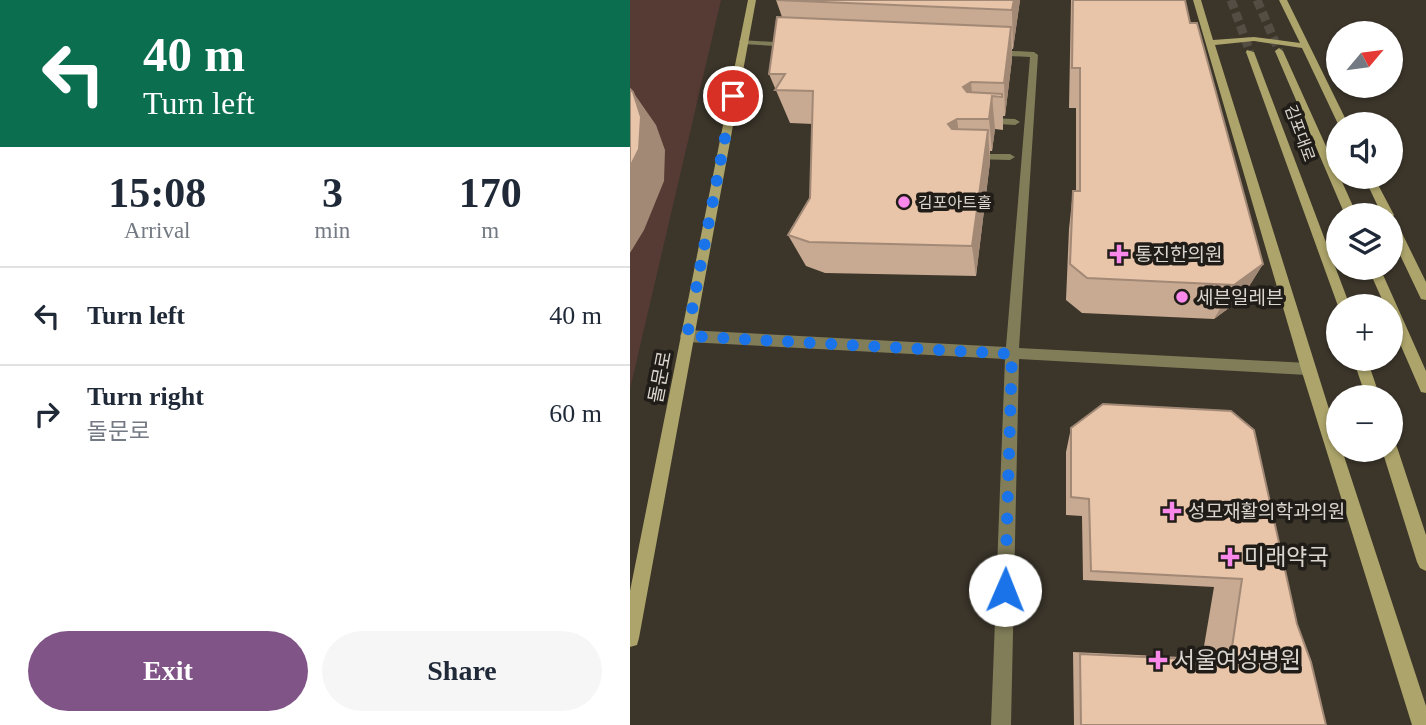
<!DOCTYPE html>
<html lang="en">
<head>
<meta charset="utf-8">
<style>
	:root { --surface:#fff; --page:#f6f6f7; --text:#1f2937; --muted:#747a83; --line:#e0e1e3; --accent:#815488 }
	body { margin:0; font-family:"Times New Roman","Noto Sans KR",serif; background:var(--page); color:var(--text); height:100vh; display:flex; flex-direction:column; font-size:26px; white-space:nowrap }
	* { box-sizing:border-box; margin:0 }
	p { font-size:23px; color:var(--muted) }
	.icon { flex:none; width:38px; height:38px; fill:none; stroke:currentColor; stroke-width:2; stroke-linecap:round; stroke-linejoin:round }
	.map { position:relative; flex:1; overflow:hidden }
	.drawer { display:flex; flex-direction:column; background:var(--surface); width:630px }
	.drawer>* { flex:none }
	.banner { background:#0b6e4f; color:#fff; overflow:hidden }
	.needle { width:46px; rotate:61deg }
	.fabs { position:absolute; left:696px; top:21px; display:grid; gap:14px }
	.fabs a { display:grid; place-items:center; width:77px; height:77px; border-radius:50%; background:var(--surface); box-shadow:0 2px 5px #0004; font-size:35px }
	.pin { position:absolute; display:grid; place-items:center; width:60px; height:60px; color:#fff; margin:-30px; border:4px solid #fff; border-radius:50%; box-shadow:0 2px 7px #0007 }
	.me { position:absolute; width:77px; margin:-38px; rotate:1deg; stroke-linejoin:round; filter:drop-shadow(0 0 5px #0008) }
	.turn { display:flex; align-items:center; gap:24px; height:147px; padding:0 28px; font-size:32px }
	.turn .icon { width:91px; height:91px; stroke-width:2.5 }
	.turn b { display:block; font-size:49px; line-height:60px }
	.eta { display:flex; justify-content:space-evenly; align-items:center; height:119px; text-align:center }
	.eta b { font-size:42px; font-weight:800; line-height:49px }
	.primary-button { display:flex; gap:14px; margin-top:auto; padding:14px 28px }
	.primary-button a { flex:1; height:80px; border-radius:42px; background:var(--accent); color:#fff; font-size:28px; font-weight:800; line-height:80px; text-align:center }
	.primary-button a+a { background:var(--page); color:var(--text) }
	ul { padding:0; list-style:none }
	li { display:flex; align-items:center; gap:21px; height:98px; padding:0 28px; border-top:2px solid var(--line) }
	li div { flex:1 }
	li b { display:block; font-size:26px }
	li em { font-style:normal }
	main { display:flex; flex:1; min-height:0 }
	.map>svg:first-child { display:block }
	.green { fill:#563b34 }
	.lines { fill:none; stroke-linecap:round; stroke-linejoin:round }
	.secondary-tunnel { stroke:#534d43; stroke-width:9; stroke-dasharray:9 4.5; stroke-linecap:butt }
	.lane { fill:#817d59; fill-rule:evenodd }
	.street { fill:#817d59; fill-rule:evenodd }
	.secondary { fill:#aca46a; fill-rule:evenodd }
	.wall { fill:#c8a991 }
	.shaded-wall { fill:#a28976 }
	.building { fill:#e8c4a9; stroke:#a28976; stroke-width:2 }
	.route { stroke:#1a73e8; stroke-width:12; stroke-dasharray:0 21.6 }
	.poi-dot { fill:#f888ea; stroke:#201d18; stroke-width:2.5 }
	.labels { text-anchor:middle; dominant-baseline:central; stroke-width:7; stroke-linejoin:round; paint-order:stroke }
	.far-street-label { font-size:16px; fill:#dad6cf; stroke:#201d18 }
	.far-poi-label { font-size:16px; fill:#dad6cf; stroke:#201d18; text-anchor:start }
	.poi-label { font-size:19px; fill:#dad6cf; stroke:#201d18; text-anchor:start }
	.street-label { font-size:19px; fill:#dad6cf; stroke:#201d18 }
	.near-poi-label { font-size:23px; fill:#dad6cf; stroke:#201d18; text-anchor:start }
</style>
</head>
<body>
<main>
<section class="drawer">
<div class="banner">
<div class="turn"><svg class="icon" aria-label="left" viewBox="0 0 24 24"><path d="M17 20v-9H6M10 6l-5 5 5 5"/></svg><div><b>40 m</b>Turn left</div></div>
</div>
<div class="eta">
<div><b>15:08</b><p>Arrival</p></div>
<div><b>3</b><p>min</p></div>
<div><b>170</b><p>m</p></div>
</div>
<ul>
<li><svg class="icon" aria-label="left" viewBox="0 0 24 24"><path d="M17 20v-9H6M10 6l-5 5 5 5"/></svg><div><b>Turn left</b></div><em>40 m</em></li>
<li><svg class="icon" aria-label="right" viewBox="0 0 24 24"><path d="M7 20v-9h11M14 6l5 5-5 5"/></svg><div><b>Turn right</b><p>돌문로</p></div><em>60 m</em></li>
</ul>
<div class="primary-button"><a>Exit</a><a>Share</a></div>
</section>
<div class="map">
<svg width="796" height="725" viewBox="0 0 796 725">
	<rect width="100%" height="100%" fill="#3b352a"/>
	<!-- green -->
	<path class="green" d="M0 0H91L0 389Z"/>
	<g class="lines">
		<!-- secondary-tunnel -->
		<path class="secondary-tunnel" d="M601 0 620 52
			M627 0 649 51"/>
		<!-- lane -->
		<path class="lane" d="M355 118 385 119 390 122 385 125 352 123 350 121Z
			M343 154H380L385 157 380 160 339 159 338 157Z"/>
		<!-- street -->
		<path class="street" d="M110 40 161 43 165 45 161 47 113 44 109 42Z
			M363 50 404 52 408 55 389 348 678 363 683 365 685 369 683 373 678 375 389 359 381 725H361L375 359 57 342 52 340 50 336 52 332 57 330 376 347 400 57 360 55 359 53Z"/>
		<!-- secondary -->
		<path class="secondary" d="M118 0H126L9 638 7 645 0 647V591Z
			M563 0H571L583 40 624 37 670 43 649 0H657L718 124H708L672 48 624 41 585 45 709 441V450H712L796 706V725H782L671 369Z
			M649 48 653 51 727 215H715L645 51Z
			M617 50 624 52 720 306H709V308L708 306 616 52Z
			M734 177H744L764 215 762 218 761 215H752Z
			M761 219 767 223 796 282V300L791 299 761 236Z
			M738 268H750L796 371V393L791 392 761 323V306H755Z
			M723 359H737L750 397H736Z
			M761 443 766 445 768 450 796 535V571L790 568 787 562 752 450H761Z"/>
	</g>
	<!-- wall -->
	<path class="wall" d="M146 0H390L383 49H382V59L375 116H373V130L365 129 362 151H360V162L346 276 195 273 176 266 158 235 180 198 183 124 160 123 139 74 152 17Z
		M441 0H555L560 23 633 264 611 299 584 319 452 313 436 300 439 229 443 191H446V108H439Z
		M441 428 667 624 696 725H444L443 652 572 658 584 587 453 580 452 516 436 515V452Z"/>
	<!-- shaded-wall -->
	<path class="shaded-wall" d="M384 0H390L383 49 382 10Z
		M381 27 382 59 375 116 374 83Z
		M341 82 344 114 336 120 333 87Z
		M3 92 26 125 35 150 34 181 14 230 0 253V167Z
		M362 96 365 129 362 151 359 119Z
		M327 119 331 151 318 124Z
		M358 130 360 162 346 276 342 246Z
		M633 264 611 299 584 319 604 285Z"/>
	<!-- building -->
	<path class="building" d="M146 0H384L382 10Z
		M443 0H555L560 23H567L633 264 604 285 457 278 440 264 443 191H450V68H442Z
		M147 17 381 27 374 83 341 82 333 87 337 92 372 94V97L362 96 359 119H327L318 124 322 129 358 130 342 246 179 242 158 235 180 198 183 91 145 90 155 74H139Z
		M0 89 3 92 11 117 9 149 0 167Z
		M473 404 601 411 624 430 667 624 681 662 696 725H451L450 654 600 661 612 579 461 571 459 499 441 497V428Z"/>
	<g class="lines">
		<!-- route -->
		<path class="route" d="M103 96 57 336 382 354 375 590"/>
	</g>
	<!-- markers -->
	<g class="poi-dot">
		<circle cx="274" cy="202" r="7"/>
		<path d="M485.5 243.5h7v7h7v7h-7v7h-7v-7h-7v-7h7z"/>
		<circle cx="552" cy="297" r="7"/>
		<path d="M538.5 500.5h7v7h7v7h-7v7h-7v-7h-7v-7h7z"/>
		<path d="M596.5 546.5h7v7h7v7h-7v7h-7v-7h-7v-7h7z"/>
		<path d="M524.5 649.5h7v7h7v7h-7v7h-7v-7h-7v-7h7z"/>
	</g>
	<g class="labels">
		<!-- far-street labels -->
		<g class="far-street-label">
			<text transform="translate(670 133) rotate(70)">김포대로</text>
		</g>
		<!-- far-poi labels -->
		<g class="far-poi-label">
			<text x="288" y="202">김포아트홀</text>
		</g>
		<!-- poi labels -->
		<g class="poi-label">
			<text x="505" y="254">통진한의원</text>
			<text x="566" y="297">세븐일레븐</text>
			<text x="558" y="511">성모재활의학과의원</text>
		</g>
		<!-- street labels -->
		<g class="street-label">
			<text transform="translate(30 377) rotate(-79)">돌문로</text>
		</g>
		<!-- near-poi labels -->
		<g class="near-poi-label">
			<text x="614" y="557">미래약국</text>
			<text x="544" y="660">서울여성병원</text>
		</g>
	</g>
</svg>
<div class="fabs">
<a><svg class="needle" viewBox="-14 -14 28 28"><path d="M0-13l5 13h-10z" fill="#e53935"/><path d="M0 13l5-13h-10z" fill="#747a83"/></svg></a>
<a><svg class="icon" aria-label="sound" viewBox="0 0 24 24"><path d="M4 9h4l5-4v14l-5-4H4zM17 9q2 3 0 6"/></svg></a>
<a><svg class="icon" aria-label="layers" viewBox="0 0 24 24"><path d="M12 4l9 5-9 5-9-5zM3 14l9 5 9-5"/></svg></a>
<a>+</a>
<a>−</a>
</div>
<div class="pin" style="left:103px;top:96px;background:#d93025"><svg class="icon" aria-label="arrive" viewBox="0 0 24 24"><path d="M6 21V4h12l-3 4 3 4H6"/></svg></div>
<svg class="me" style="left:375px;top:590px" viewBox="-20 -20 40 40"><circle r="19" fill="#fff"/><path d="M0-13L10 11 0 6-10 11z" fill="#1a73e8"/></svg>
</div>
</main>
</body>
</html>
